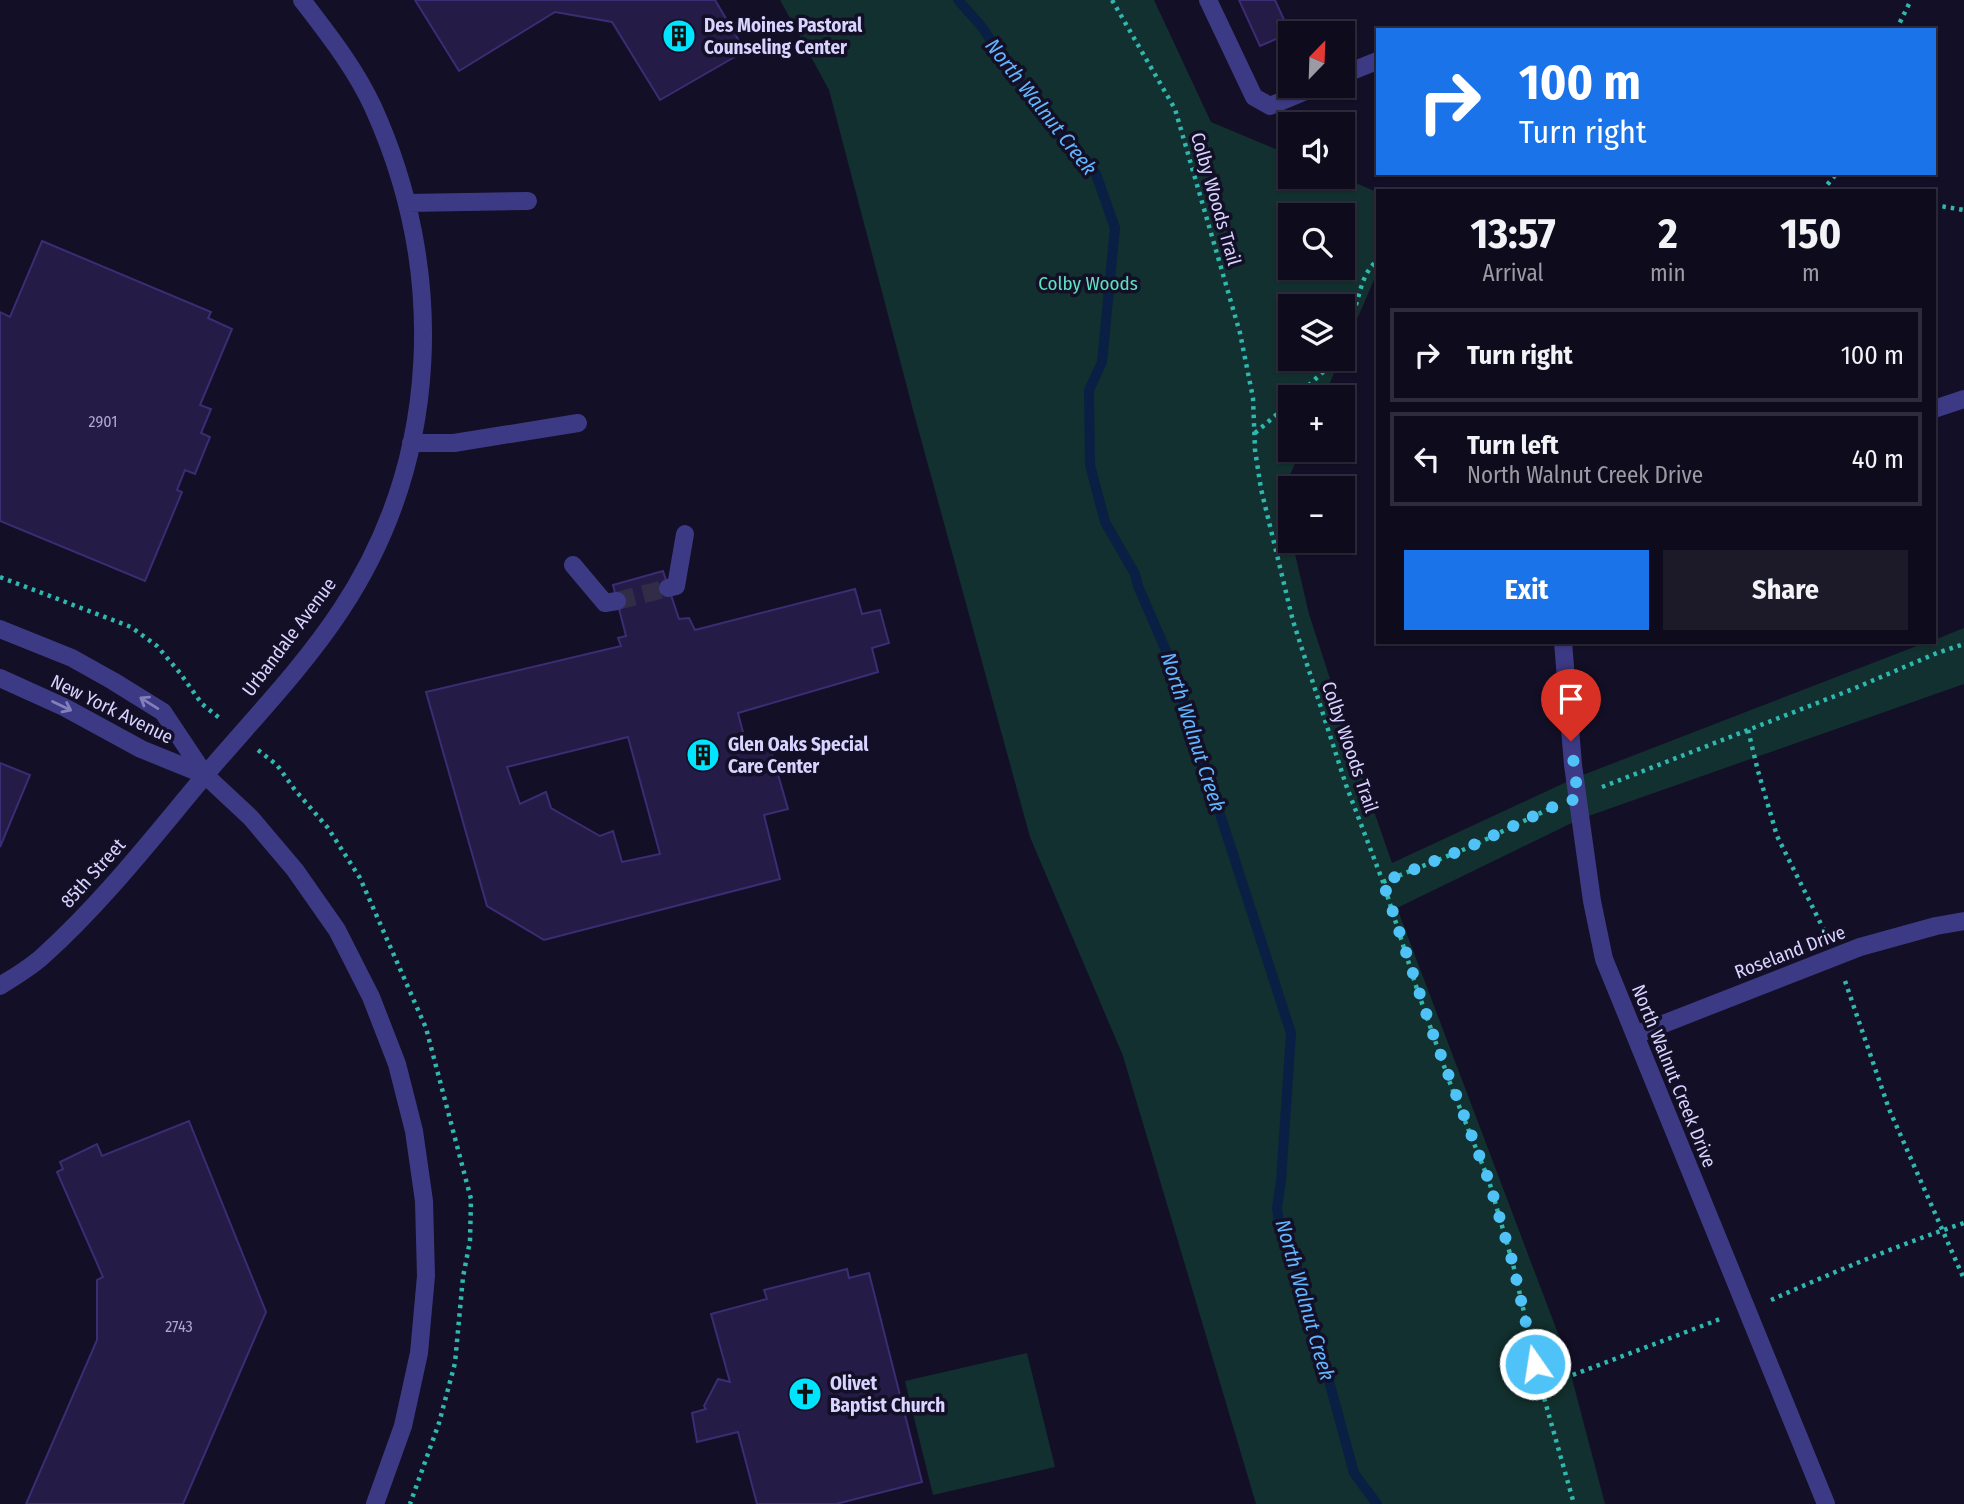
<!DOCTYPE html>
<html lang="en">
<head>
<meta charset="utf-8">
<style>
	:root { --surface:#0e0b1c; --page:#1c1929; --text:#f1f3f6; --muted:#9b9ba3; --line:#2e2b3b; --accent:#1a73e8 }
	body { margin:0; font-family:"Fira Sans Condensed",sans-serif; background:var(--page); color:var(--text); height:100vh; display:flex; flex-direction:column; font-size:26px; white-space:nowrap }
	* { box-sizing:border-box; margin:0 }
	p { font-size:23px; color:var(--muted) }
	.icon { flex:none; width:38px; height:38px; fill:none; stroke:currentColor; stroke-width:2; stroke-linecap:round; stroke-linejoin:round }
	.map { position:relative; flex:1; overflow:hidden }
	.panel { position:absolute; left:1376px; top:189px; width:560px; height:455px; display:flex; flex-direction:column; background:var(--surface); border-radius:0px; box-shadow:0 2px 5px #0004,0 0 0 2px var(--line) }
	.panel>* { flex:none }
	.top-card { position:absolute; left:1376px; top:28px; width:560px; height:147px; border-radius:0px; box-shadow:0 2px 5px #0004,0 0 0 2px var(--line); background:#1a73e8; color:#fff; overflow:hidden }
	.needle { width:46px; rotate:23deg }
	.fabs { position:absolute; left:1278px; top:21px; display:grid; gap:14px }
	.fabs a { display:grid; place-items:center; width:77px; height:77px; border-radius:0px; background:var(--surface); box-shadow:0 2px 5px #0004,0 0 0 2px var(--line); font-size:35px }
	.pin { position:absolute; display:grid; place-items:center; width:60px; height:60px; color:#fff; margin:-72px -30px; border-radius:50% 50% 50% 0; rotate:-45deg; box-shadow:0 0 7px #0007 }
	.pin .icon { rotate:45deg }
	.me { position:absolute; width:77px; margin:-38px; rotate:347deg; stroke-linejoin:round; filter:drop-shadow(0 0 5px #0008) }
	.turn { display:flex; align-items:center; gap:24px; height:147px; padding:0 28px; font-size:32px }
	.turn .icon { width:91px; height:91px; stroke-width:2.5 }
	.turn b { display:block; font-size:49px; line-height:60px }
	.eta { display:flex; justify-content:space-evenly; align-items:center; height:119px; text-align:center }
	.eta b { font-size:42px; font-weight:700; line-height:49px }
	.button { display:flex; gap:14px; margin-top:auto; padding:14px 28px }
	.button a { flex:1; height:80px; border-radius:0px; background:var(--accent); color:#fff; font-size:28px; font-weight:700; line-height:80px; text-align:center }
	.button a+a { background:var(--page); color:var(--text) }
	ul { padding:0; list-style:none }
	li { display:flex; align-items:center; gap:21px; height:94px; margin:0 14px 10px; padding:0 14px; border:4px solid var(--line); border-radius:0px }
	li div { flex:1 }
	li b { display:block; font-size:26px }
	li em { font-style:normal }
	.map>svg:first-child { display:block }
	.green { fill:#12302f; fill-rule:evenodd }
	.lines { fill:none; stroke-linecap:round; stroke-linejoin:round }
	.stream { stroke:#0a1f44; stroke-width:10 }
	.building { fill:#241b47; stroke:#3b2d73; stroke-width:2; fill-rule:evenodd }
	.minor-tunnel { stroke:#312d47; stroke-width:18; stroke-dasharray:18 9; stroke-linecap:butt }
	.path { stroke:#2fb8b0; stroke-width:4.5; stroke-dasharray:3.5 5; stroke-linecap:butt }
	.minor { stroke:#3d3a85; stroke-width:18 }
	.oneway { stroke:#837fbc }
	.route { stroke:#4fc3f7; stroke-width:12; stroke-dasharray:0 21.6 }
	.labels { text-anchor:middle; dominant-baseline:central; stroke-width:7; stroke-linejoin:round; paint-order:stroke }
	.number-label { font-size:16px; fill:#aca6d1 }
	.poi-label { font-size:19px; font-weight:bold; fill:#d9d4ff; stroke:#130f26; text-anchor:start }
	.street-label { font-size:19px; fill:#d9d4ff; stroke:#130f26 }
	.park-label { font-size:19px; fill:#5fe0c0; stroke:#130f26 }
	.water-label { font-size:21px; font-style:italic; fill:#62b6ff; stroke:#130f26 }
</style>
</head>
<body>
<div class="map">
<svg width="1964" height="1504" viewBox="0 0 1964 1504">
	<rect width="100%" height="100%" fill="#130f26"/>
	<!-- green -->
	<path class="green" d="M780 0H1154L1211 122 1290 155V177H1342L1377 192V273L1342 354V306H1290V359H1340L1324 397H1290V450H1301L1281 495 1290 530V541H1292L1309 614 1361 774 1392 863 1575 778 1927 642H1934V640L1964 628V684L1580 819 1397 908 1565 1352 1605 1504H1256L1123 1056 1030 837 913 410 829 90ZM1290 215H1342V268H1290Z
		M1027 1353 1055 1467 933 1495 905 1381Z"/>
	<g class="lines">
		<!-- stream -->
		<path class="stream" d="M958 0 982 27 1021 86 1096 174 1115 228 1102 362 1089 390 1090 465 1105 522 1135 574 1138 586 1170 660 1291 1033 1281 1181 1277 1208 1279 1222 1301 1278 1354 1473 1377 1504"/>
	</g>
	<!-- building -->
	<path class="building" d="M415 0H715L745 51 660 100 612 22 555 12 459 71Z
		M1239 0H1275L1290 33 1260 46Z
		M42 241 211 312 208 318 232 329 200 405 211 409 201 433 210 437 195 474 185 470 177 490 182 492 145 581 0 521V312L10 317Z
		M663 571 679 619 689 618 695 630 855 589 862 614 880 610 889 643 872 648 878 672 738 713 746 744 768 740 788 809 764 815 780 879 544 940 487 906 426 692 621 646 618 638 626 636 613 585ZM628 737 660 854 622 862 613 831 600 836 551 808 546 792 520 804 507 767Z
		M0 763 30 775 0 847Z
		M189 1121 266 1312 183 1504H26L97 1340V1280L103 1277 57 1172 63 1169 60 1162 97 1144 102 1156Z
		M847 1269 849 1278 869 1273 922 1482 836 1504H757L738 1432 697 1442 692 1413 706 1409 704 1406 718 1379 730 1382 711 1314 767 1299 764 1290Z"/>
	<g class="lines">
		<!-- minor-tunnel -->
		<path class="minor-tunnel" d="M617 601 668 588"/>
		<!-- path -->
		<path class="path" d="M1112 0 1175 109 1240 333 1253 398 1255 450 1261 489 1293 621 1346 785 1383 882 1417 989 1451 1086 1489 1181 1513 1264 1541 1387 1574 1504
			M1896 30 1911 0
			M1822 191 1837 173
			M1934 205 1964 210
			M1342 336C1346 328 1351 320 1354 311 1360 294 1362 273 1377 261
			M1296 397 1324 371 1330 359
			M1255 433 1290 403
			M0 577 131 627 157 646 180 673 202 704 222 720
			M1748 730 1758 771 1777 836 1826 934
			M258 750 277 765 295 790 328 828 360 878 426 1028 471 1199 470 1241 463 1277 455 1363 439 1423 410 1504
			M1602 787 1853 689 1937 653 1964 644
			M1383 882 1470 847 1555 806
			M1845 981 1889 1109 1964 1279
			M1771 1300C1834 1272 1898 1245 1964 1223
			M1541 1387 1723 1318"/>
		<!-- minor -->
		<path class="minor" d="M1208 0 1254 97 1270 106 1318 86
			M1342 75 1377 61
			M407 203 528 201
			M1934 409 1964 399
			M411 443H454L578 423
			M573 565 605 603 617 601
			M668 588 676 586 685 534
			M0 629 72 658 113 681 163 712 205 775 251 818 295 870 337 930 371 997 397 1064 414 1131 424 1201 426 1276 419 1353 403 1426 375 1504
			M1563 642 1573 765 1592 901 1604 959 1826 1504
			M0 678 64 707 141 749 205 775
			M0 986C14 977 30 968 43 956 104 901 154 836 207 773 252 720 302 669 341 610 441 459 447 270 373 107 355 68 328 34 302 0
			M1635 1035 1860 947 1936 926 1964 921"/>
	</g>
	<!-- one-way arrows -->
	<defs><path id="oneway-shaft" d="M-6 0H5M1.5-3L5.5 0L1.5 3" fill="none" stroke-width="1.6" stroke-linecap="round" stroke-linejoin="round" transform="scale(1.75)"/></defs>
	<g class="oneway">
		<use href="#oneway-shaft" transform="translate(149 703) rotate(-148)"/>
		<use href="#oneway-shaft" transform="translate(62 706) rotate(26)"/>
	</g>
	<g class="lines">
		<!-- route -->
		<path class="route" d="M1535 1364 1513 1264 1489 1181 1434 1037 1383 882 1469 847 1555 806 1578 798 1571 741"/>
	</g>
	<!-- icons -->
	<defs>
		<symbol id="building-disc" viewBox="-11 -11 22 22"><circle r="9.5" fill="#00e5ff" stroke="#130f26"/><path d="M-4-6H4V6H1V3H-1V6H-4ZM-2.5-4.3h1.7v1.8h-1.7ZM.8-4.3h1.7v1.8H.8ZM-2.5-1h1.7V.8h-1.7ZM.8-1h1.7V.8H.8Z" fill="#111"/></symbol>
		<symbol id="church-disc" viewBox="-11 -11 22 22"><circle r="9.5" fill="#00e5ff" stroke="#130f26"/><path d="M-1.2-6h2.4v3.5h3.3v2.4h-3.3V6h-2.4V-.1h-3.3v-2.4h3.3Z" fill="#111"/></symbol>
	</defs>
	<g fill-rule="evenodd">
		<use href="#building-disc" x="660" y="17" width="38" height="38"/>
		<use href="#building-disc" x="684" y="736" width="38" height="38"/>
		<use href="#church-disc" x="786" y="1375" width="38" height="38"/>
	</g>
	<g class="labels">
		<!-- number labels -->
		<g class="number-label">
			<text x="103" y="421">2901</text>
			<text x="179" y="1326">2743</text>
		</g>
		<!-- poi labels -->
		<g class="poi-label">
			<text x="704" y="25">Des Moines Pastoral<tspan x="704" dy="22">Counseling Center</tspan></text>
			<text x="728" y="744">Glen Oaks Special<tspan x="728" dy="22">Care Center</tspan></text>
			<text x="830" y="1383">Olivet<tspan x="830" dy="22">Baptist Church</tspan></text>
		</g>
		<!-- street labels -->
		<g class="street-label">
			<text transform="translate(1216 199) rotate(74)">Colby Woods Trail</text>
			<text transform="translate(289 637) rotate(-53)">Urbandale Avenue</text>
			<text transform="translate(112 709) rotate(26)">New York Avenue</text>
			<text transform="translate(1350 747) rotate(71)">Colby Woods Trail</text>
			<text transform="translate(93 873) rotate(-48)">85th Street</text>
			<text transform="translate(1790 952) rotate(-21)">Roseland Drive</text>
			<text transform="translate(1674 1076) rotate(68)">North Walnut Creek Drive</text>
		</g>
		<!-- park labels -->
		<g class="park-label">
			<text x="1088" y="283">Colby Woods</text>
		</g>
		<!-- water labels -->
		<g class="water-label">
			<text transform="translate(1041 107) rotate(52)">North Walnut Creek</text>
			<text transform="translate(1193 732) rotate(72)">North Walnut Creek</text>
			<text transform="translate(1305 1300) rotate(74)">North Walnut Creek</text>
		</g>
	</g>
</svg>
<div class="fabs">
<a><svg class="needle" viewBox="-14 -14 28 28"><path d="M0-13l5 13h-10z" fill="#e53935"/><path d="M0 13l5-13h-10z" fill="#9b9ba3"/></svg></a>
<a><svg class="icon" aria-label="sound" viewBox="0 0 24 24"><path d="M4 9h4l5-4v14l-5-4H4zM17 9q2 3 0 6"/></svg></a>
<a><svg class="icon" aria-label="search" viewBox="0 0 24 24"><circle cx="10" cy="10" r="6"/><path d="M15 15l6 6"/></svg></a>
<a><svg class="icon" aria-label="layers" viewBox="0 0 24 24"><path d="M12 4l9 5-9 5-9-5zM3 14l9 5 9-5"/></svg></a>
<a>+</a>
<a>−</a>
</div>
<div class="pin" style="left:1571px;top:741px;background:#d93025"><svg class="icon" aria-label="arrive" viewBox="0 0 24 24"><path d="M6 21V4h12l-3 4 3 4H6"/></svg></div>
<svg class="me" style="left:1535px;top:1364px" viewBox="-20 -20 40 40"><circle r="17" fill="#4fc3f7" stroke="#fff" stroke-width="3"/><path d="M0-11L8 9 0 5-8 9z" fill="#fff"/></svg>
<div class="top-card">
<div class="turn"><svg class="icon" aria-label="right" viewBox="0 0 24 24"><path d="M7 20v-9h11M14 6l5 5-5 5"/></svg><div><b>100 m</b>Turn right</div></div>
</div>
<section class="panel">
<div class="eta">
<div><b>13:57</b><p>Arrival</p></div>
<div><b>2</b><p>min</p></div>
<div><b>150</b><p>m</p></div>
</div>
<ul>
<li><svg class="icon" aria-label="right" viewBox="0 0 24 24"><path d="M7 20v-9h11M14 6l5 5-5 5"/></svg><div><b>Turn right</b></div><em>100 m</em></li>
<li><svg class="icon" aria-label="left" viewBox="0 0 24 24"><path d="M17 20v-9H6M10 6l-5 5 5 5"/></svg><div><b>Turn left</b><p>North Walnut Creek Drive</p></div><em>40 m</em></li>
</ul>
<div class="button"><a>Exit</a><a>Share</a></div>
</section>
</div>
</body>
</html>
